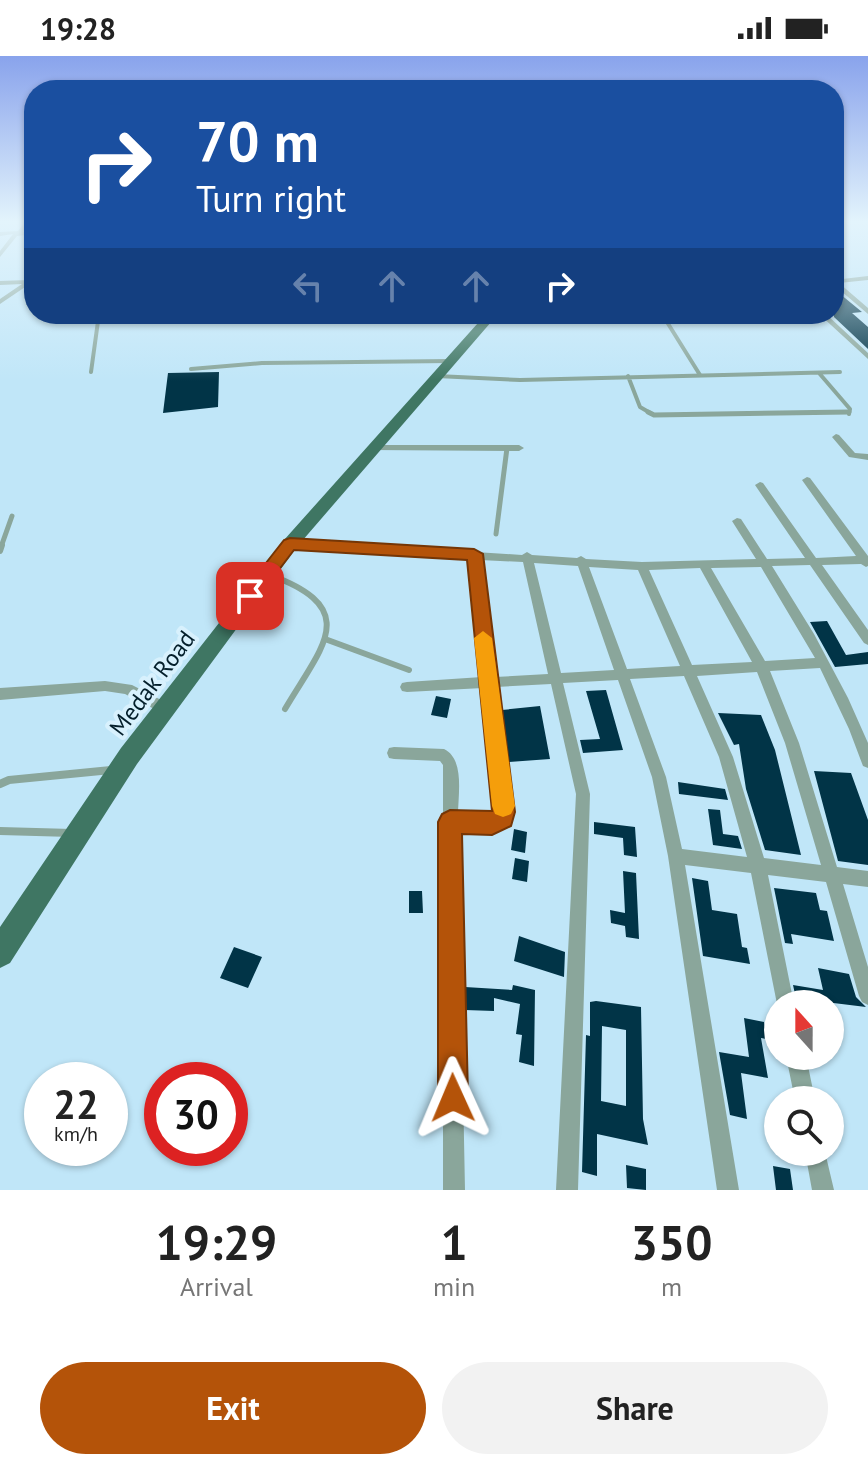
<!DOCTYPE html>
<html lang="en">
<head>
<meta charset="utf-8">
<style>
	:root { --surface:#fff; --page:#f2f2f2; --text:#222; --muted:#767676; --accent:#b45309 }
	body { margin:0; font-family:"PT Sans",sans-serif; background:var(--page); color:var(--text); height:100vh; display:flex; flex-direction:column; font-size:30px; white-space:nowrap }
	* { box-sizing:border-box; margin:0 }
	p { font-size:26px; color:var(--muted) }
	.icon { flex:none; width:44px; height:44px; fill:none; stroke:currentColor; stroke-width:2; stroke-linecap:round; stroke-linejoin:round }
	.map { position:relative; height:1134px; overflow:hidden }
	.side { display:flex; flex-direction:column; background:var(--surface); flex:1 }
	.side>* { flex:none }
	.top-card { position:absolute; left:24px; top:24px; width:820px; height:244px; border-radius:32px; box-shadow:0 2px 6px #0004; background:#1a4fa0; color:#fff; overflow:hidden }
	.needle { width:52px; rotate:339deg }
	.controls { position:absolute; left:764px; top:934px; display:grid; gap:16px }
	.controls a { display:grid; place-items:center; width:80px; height:80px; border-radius:50%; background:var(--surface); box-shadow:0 2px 6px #0004; font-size:40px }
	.speed { position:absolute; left:24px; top:1006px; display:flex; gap:16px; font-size:40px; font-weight:700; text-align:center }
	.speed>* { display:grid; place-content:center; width:104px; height:104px; border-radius:50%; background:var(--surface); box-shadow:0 2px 6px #0004; line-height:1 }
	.speed small { font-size:20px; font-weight:400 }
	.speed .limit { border:12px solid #d22; background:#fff; color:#111 }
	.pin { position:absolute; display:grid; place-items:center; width:68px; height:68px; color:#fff; margin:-34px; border-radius:16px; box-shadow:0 4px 12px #0006 }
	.me { position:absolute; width:88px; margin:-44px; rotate:359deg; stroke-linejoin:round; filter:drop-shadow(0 0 6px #0008) }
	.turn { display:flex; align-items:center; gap:28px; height:168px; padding:0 40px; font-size:36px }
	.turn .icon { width:104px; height:104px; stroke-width:2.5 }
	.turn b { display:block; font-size:56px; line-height:68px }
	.lanes { display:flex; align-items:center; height:76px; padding:0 40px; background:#0003; justify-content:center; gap:40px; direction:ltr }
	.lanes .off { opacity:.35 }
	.eta { display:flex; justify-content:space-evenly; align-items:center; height:136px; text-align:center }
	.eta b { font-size:48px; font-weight:700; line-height:56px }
	.button { display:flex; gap:16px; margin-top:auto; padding:16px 40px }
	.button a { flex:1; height:92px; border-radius:48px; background:var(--accent); color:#fff; font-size:32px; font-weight:700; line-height:92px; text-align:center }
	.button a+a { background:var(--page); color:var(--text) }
	.status { display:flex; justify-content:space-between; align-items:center; height:56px; padding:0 40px; background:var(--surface); direction:ltr }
	.status svg { height:22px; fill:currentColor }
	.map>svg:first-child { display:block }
	.building { fill:#013447; fill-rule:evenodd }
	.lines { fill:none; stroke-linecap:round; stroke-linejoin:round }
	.lane-far3 { stroke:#8aa69b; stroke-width:4 }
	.lane-far2 { stroke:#8aa69b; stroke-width:5 }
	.lane-far1 { stroke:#8aa69b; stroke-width:6 }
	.lane { stroke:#8aa69b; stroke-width:8 }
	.street { fill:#8aa69b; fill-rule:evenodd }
	.primary { fill:#3f7663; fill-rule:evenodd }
	.route { fill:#b45309; stroke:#753606; stroke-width:2 }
	.slow { fill:#f59e0b }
	.labels { text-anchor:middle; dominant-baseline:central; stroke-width:8; stroke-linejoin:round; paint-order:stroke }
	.street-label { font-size:24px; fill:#041f2b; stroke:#d8f1fd }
</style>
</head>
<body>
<div class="status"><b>19:28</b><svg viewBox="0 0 49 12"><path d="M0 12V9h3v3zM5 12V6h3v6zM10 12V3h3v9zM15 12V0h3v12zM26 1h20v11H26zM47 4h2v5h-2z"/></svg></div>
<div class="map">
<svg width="868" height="1134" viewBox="0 0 868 1134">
	<rect width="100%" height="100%" fill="#c0e6f8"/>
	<!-- building -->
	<path class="building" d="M834 233 862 256 852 257 868 271V293L834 261Z
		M219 316 218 351 163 357 168 317Z
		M827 565 846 599 868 596V608L835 611 810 566Z
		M606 634 623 694 583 697 580 684 600 683 586 635Z
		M436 640 451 643 447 662 431 659Z
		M540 650 550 703 509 706 502 654Z
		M718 657 761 659 775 694 801 799 765 794 746 733 739 688 734 689Z
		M814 715 851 717 868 764V809L838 805Z
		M678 726 725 733 728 744 679 738Z
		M708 753 720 754 723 778 738 780 742 793 713 789Z
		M594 766 635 771 637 801 624 799 623 782 594 778Z
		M514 773 527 776 525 797 511 794Z
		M515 802 529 805 527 826 512 823Z
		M623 815 636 817 639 883 626 881 625 870 611 867 610 854 625 857Z
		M692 822 708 825 712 854 737 858 742 891 747 892 750 908 703 900Z
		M774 832 816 837 820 854 827 855 834 885 791 878 793 888 785 887Z
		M409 835H422L423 857H409Z
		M519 880 565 896 564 921 514 905Z
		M234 891 262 901 248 932 220 922Z
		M818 912 849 918 856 941 866 951 809 944 810 948 797 947 793 929 823 934Z
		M513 929 535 934 534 1010 519 1006 522 979 516 978 520 948 494 942V955L465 954V931L512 934Z
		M596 945 641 951 643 1063 648 1089 597 1078V1120L582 1116 586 979 590 980V946ZM602 970 626 974V1050L601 1045Z
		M744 962 764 966 767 983 761 982 768 1022 741 1017 747 1063 730 1059 719 996 749 1001Z
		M626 1109 646 1113V1134L627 1132Z
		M773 1110 790 1113 793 1134H776Z"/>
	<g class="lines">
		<!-- lane-far3 -->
		<path class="lane-far3" d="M662 258 700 319
			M191 313 262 307 451 305
			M91 316 99 258
			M819 317 850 353 849 358
			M437 320 520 324 840 316
			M628 320 640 351 652 358"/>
		<!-- lane-far2 -->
		<path class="lane-far2" d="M648 356 654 359 849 356
			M496 478 507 392
			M1 491 12 460"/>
		<!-- lane-far1 -->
		<path class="lane-far1" d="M0 495 2 489
			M270 519C363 553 322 590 285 653
			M325 583 409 614"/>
		<!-- lane -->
		<path class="lane" d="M0 728 9 724 111 714
			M0 775 72 777"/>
		<!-- street -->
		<path class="street" d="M24 167H30L23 176 34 174V178L17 180 0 201V195L13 178 0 180V176L18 175Z
			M868 220V224L839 227 868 252V258L834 229V224Z
			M29 224 31 225V227L0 248V243L22 228 0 229V225Z
			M819 258H826L868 297V303Z
			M836 378 839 379 855 397 868 398V404L849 401 832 381Z
			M374 389H519L524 392 519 395 371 394 369 392Z
			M807 421 810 422 868 500V510L866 511 861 508 822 509 868 574V589L864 587 810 509 772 510 814 578 848 642 868 687V712L863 710 849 673 820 612 770 615 799 687 837 811 868 815V831L843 828 868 911V949L862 946 859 940 826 826 768 819 794 948H778V953L751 817 685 809 739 1134H717L668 800 652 721 618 624 563 627 590 738 578 1134H556L576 738 551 628 496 631 512 756 508 767 492 774H458L465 1134H443V709L440 705 394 703 389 702 387 697 389 692 394 691 444 693C465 703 458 739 458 759L492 760 496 757 483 632 407 636 402 635 400 631 402 627 407 626 482 621 469 503 290 492 285 488 290 484 522 499 527 496 532 499 577 502 581 500 586 503 642 506 756 503 732 465 737 462 741 463 767 503 805 502 755 429 760 426 763 427 816 502 856 500 802 424ZM480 504 523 506 548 618 495 621ZM534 507 578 510 614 614 561 617ZM589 511 638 514 680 610 627 613ZM761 511 815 602 765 605 711 512ZM700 512 752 606 692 609 649 514ZM757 616 785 687 821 809 764 802 733 701 697 620ZM684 620 719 701 747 801 682 793 666 721 630 623Z
			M105 625 132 629 169 648 171 652 169 656 164 658 125 638 105 635 0 644V632Z
			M786 1000H806L815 1044H795Z
			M805 1096H825L834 1134H812Z"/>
		<!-- primary -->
		<path class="primary" d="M486 258H498L296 492 137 708 10 907 0 912V871L121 692 284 484Z"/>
	</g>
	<!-- sky -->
	<linearGradient id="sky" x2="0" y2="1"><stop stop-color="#89a3ec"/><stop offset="0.51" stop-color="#e3f4fc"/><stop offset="1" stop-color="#e3f4fc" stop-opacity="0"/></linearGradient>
	<rect width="868" height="325" fill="url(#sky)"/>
	<!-- route -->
	<path class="route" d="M290 482 474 493 483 498 515 756 511 770 492 779 462 778 468 1042 463 1053 453 1057 442 1053 438 1042V766L442 758 450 754 492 755 467 504 294 494 256 544H244V535L284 484Z"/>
	<!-- slow -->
	<path class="slow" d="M483 575 492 582 515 750 511 758 503 761 495 758 492 750 474 582Z"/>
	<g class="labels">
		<!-- street labels -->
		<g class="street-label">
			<text transform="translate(152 627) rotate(-53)">Medak Road</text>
		</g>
	</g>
</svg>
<div class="controls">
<a><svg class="needle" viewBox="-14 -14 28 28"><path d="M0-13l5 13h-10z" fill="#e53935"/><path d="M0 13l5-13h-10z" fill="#767676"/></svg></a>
<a><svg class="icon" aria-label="search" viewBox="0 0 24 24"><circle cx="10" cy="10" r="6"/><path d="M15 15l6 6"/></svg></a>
</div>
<div class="speed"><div>22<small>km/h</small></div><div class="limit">30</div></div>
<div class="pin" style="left:250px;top:540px;background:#d93025"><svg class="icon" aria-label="arrive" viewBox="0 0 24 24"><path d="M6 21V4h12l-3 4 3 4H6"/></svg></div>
<svg class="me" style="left:453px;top:1042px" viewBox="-20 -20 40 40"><path d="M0-17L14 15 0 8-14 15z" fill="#b45309" stroke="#fff" stroke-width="4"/></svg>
<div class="top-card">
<div class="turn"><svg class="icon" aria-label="right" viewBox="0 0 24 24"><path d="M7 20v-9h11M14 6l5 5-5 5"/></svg><div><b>70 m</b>Turn right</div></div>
<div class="lanes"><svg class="icon off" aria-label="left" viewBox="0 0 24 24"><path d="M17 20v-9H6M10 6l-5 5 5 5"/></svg><svg class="icon off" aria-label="ahead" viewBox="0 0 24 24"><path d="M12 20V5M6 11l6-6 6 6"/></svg><svg class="icon off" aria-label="ahead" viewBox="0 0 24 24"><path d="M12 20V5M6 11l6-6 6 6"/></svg><svg class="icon" aria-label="right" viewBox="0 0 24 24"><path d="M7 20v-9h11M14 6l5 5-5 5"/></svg></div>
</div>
</div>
<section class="side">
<div class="eta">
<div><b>19:29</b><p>Arrival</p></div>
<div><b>1</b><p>min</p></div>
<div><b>350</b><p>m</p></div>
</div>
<div class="button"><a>Exit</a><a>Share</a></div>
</section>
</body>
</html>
